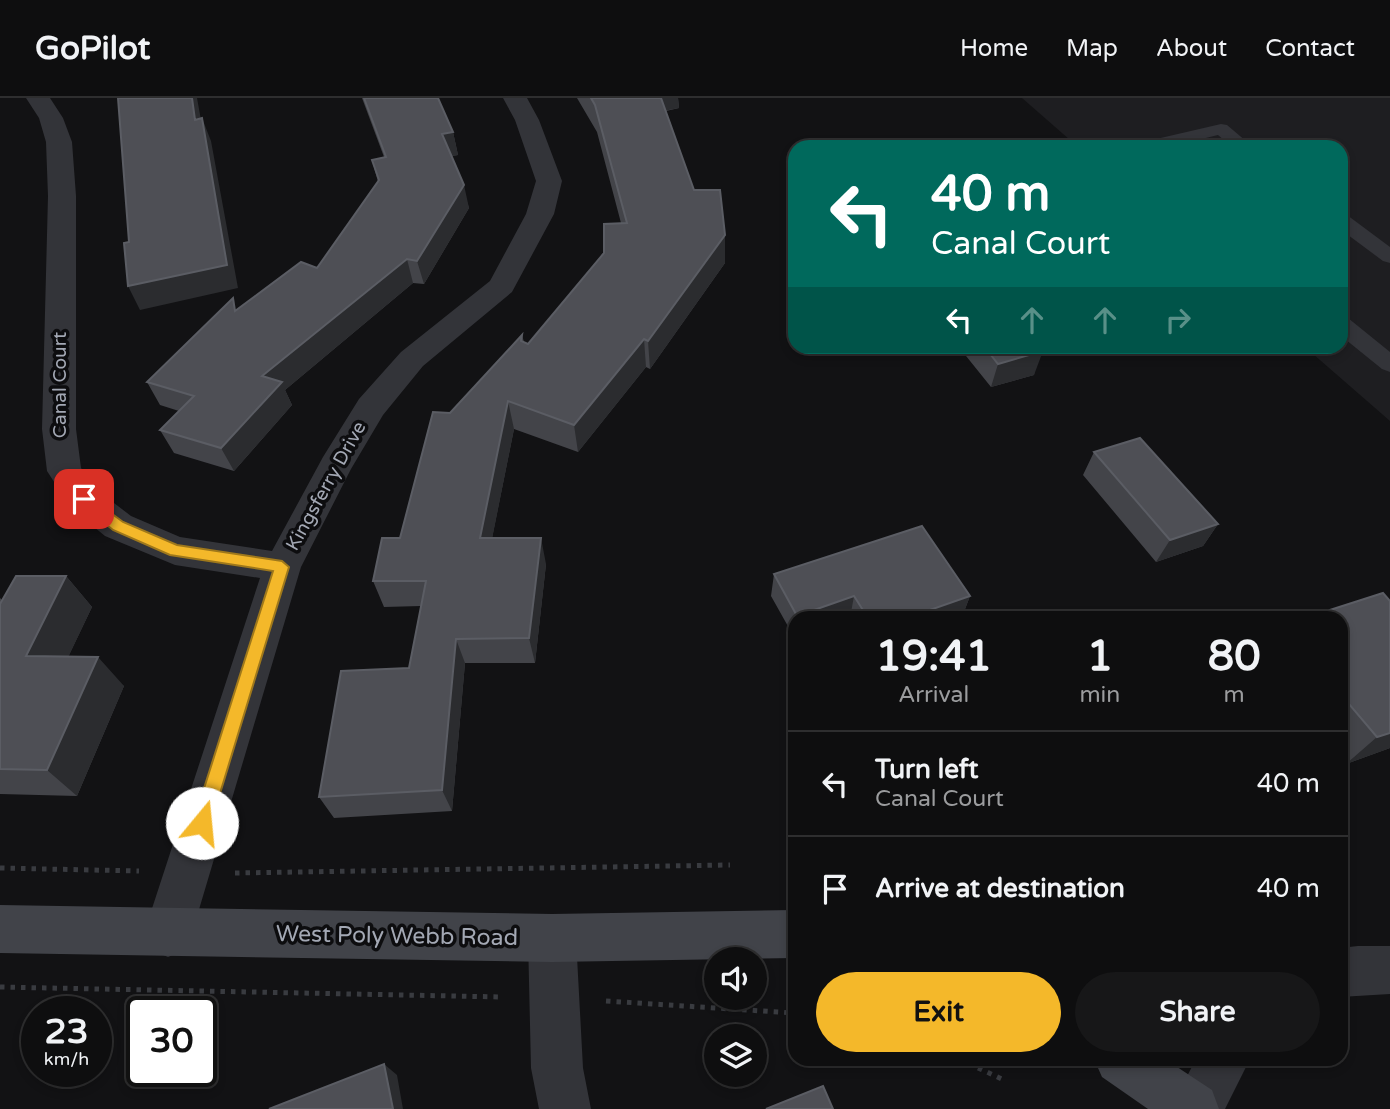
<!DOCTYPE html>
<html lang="en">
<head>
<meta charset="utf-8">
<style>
	:root { --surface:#0e0e0f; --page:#171718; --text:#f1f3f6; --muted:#9b9c9e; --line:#2e2e2f; --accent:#f4b82a }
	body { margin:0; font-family:"Varela Round",sans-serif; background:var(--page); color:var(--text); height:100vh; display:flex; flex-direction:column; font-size:26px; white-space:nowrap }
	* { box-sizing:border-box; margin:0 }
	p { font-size:23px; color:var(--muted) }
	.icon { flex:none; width:38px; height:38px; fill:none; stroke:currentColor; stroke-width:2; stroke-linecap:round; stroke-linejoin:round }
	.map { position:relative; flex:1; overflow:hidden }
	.drawer { position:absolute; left:788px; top:513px; width:560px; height:455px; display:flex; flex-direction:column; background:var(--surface); border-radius:21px; box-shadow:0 4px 10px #0003,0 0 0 2px var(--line) }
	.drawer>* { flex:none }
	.hud { position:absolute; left:788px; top:42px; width:560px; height:214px; border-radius:21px; box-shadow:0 4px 10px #0003,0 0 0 2px var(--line); background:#00695c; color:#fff; overflow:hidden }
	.tools { position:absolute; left:704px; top:849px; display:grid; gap:14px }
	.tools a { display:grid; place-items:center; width:63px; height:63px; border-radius:50%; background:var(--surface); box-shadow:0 4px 10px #0003,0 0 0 2px var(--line); font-size:35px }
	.speed { position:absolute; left:21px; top:898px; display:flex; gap:14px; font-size:35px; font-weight:700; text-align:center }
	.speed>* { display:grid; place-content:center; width:91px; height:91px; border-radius:50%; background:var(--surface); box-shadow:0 4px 10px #0003,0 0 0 2px var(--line); line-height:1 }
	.speed small { font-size:18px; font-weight:400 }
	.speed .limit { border:4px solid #111; border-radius:10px; background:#fff; color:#111 }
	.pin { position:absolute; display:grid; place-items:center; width:60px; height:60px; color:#fff; margin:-30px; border-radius:14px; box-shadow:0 4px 10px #0006 }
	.me { position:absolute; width:77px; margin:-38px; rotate:17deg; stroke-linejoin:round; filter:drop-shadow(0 0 5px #0008) }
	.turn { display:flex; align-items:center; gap:24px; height:147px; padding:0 28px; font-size:32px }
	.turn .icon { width:91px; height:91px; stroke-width:2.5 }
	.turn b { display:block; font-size:49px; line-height:60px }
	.lanes { display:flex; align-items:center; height:66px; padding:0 28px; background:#0003; justify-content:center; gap:35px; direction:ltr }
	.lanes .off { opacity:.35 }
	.eta { display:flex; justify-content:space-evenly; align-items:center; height:119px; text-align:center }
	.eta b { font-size:42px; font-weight:700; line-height:49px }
	.primary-button { display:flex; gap:14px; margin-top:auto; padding:14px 28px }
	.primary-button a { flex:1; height:80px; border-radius:42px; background:var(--accent); color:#111; font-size:28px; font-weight:700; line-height:80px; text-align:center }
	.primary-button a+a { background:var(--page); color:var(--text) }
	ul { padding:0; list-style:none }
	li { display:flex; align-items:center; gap:21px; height:105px; padding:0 28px; border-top:2px solid var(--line) }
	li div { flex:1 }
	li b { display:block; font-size:26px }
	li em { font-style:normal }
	header { display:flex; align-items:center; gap:42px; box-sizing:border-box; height:98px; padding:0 35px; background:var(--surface); border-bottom:2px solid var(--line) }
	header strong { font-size:33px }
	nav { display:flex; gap:38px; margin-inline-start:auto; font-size:24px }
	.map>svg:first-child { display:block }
	.built { fill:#1e1e21 }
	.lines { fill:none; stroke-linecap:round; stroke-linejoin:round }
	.path { stroke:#393b40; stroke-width:5; stroke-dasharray:4.5 6; stroke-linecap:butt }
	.lane { fill:#333439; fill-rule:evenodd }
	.street { fill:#333439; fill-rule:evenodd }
	.secondary { fill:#414349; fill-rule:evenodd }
	.wall { fill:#434449 }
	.shaded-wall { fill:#2b2c2f }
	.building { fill:#4e4f55; stroke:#5b5d64; stroke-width:2 }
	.route { fill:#f4b82a; stroke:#9f781b; stroke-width:2 }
	.labels { text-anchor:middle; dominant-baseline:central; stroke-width:7; stroke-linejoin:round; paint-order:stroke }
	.street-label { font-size:19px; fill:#a3a8b4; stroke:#0d0d0f }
	.near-street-label { font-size:23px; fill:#a3a8b4; stroke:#0d0d0f }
</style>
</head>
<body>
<header>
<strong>GoPilot</strong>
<nav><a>Home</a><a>Map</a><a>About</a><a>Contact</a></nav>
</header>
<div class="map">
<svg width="1390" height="1011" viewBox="0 0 1390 1011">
	<rect width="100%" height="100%" fill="#121214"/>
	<!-- built -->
	<path class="built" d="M1022 0H1390V323L1305 249 1340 248V49H1078Z"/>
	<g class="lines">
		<!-- path -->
		<path class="path" d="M0 770 139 773
			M235 775 730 767
			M0 889 503 899
			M606 903 794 915
			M959 961 1006 983"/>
		<!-- lane -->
		<path class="lane" d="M1221 26 1227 27 1253 49H1232L1218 37 1169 49H1137L1139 45Z
			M1340 115 1347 117 1390 149V165L1383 163 1340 131Z
			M1340 218 1348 220 1390 254V274L1382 271 1340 237Z"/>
		<!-- street -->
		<path class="street" d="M26 0H50L63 20 72 44 76 98V331L81 370 97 392 131 418 180 439 272 453 323 359 359 301 401 254 490 183 526 116 536 83 515 22 503 0H527L539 22 562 83 554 116 512 194 423 268 383 317 351 371 301 469 192 835 185 852 168 859 151 852 144 835 260 480 175 467 105 438 71 410 47 373 42 331 48 98 46 44 39 20Z
			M552 816 569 823 576 840 583 970 591 1011H539L531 970 528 840 535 823Z
			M1358 848H1390V896L1340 899V850Z
			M1196 961H1250L1225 1011H1170Z"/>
		<!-- secondary -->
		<path class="secondary" d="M0 807 552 816 794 812V860L552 864 0 855Z
			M1094 961H1165L1212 992 1219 1011H1148L1102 979Z"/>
	</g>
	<!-- wall -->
	<path class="wall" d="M362 0H438L453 34 458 57 452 58 469 110 424 186 413 185 285 292 292 307 234 373 174 355 160 332 179 313 160 307 147 284 238 211 317 170 378 84 372 62 384 59Z
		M577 0H678L679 10 666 13 694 92 725 165 650 271 646 269 578 354 514 331 492 440 546 466 535 565H465L452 713 334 720 319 699 409 570 421 508 384 509 373 483 400 440 450 315 522 237 524 244 528 246 604 155 621 125 597 34Z
		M958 248H1038L1034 277 991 289Z
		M1094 354 1218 426 1203 448 1156 464 1083 377Z
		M774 476 970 498 962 519 961 520H794V539L771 498Z
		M66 478 92 509 68 559 124 588 77 698 0 696V500L2 502Z
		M1390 503V650L1346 666 1340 658V520Z"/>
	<!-- shaded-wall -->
	<path class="shaded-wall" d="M192 0H197L205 44 195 22Z
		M657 0H678L679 10 658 14Z
		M202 20 211 43 238 190 140 212 128 188Z
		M453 34 458 57 447 59 442 36Z
		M464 87 469 110 424 186 417 163Z
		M725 137V165L650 271 648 243Z
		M407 161 413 185 285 292 292 307 234 373 221 350 262 278Z
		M644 241 646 269 578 354 574 327Z
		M1043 253 1034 277 991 289 998 266Z
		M508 303 514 331 487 466 480 440Z
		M1218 426 1203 448 1156 464 1170 442Z
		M541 440 546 466 535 565 529 540Z
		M66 478 92 509 55 587 26 558Z
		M854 498 850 520H797V518Z
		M970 498 962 519 961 520H907Z
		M456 541 465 565 452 713 442 692Z
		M98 559 124 588 77 698 47 672Z
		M1390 635V650L1346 666 1377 639Z
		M384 966 397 977 403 1011H393Z"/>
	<!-- building -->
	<path class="building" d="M118 0H192L195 22 202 20 227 167 128 188 124 145 129 144Z
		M364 0H438L453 34 442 36 464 87 417 163 407 161 262 278 282 284 221 350 160 332 194 298 147 284 233 200 235 213 301 164 317 170 379 82 372 62 386 59Z
		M591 0H661L694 92H720L725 137 648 243 644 241 574 327 508 303 480 440H541L529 540 456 541 442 692 319 699 341 573 409 570 426 483H373L382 440H400L433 314 450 315 522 237 521 243 528 246 604 155V126L627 125 595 7Z
		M984 248H1038L1043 253 998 266Z
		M1140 340 1218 426 1170 442 1094 354Z
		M922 428 970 498 907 520H868L854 498 797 518 774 476Z
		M16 478H66L26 558 98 559 47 672 0 671V506Z
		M1383 495 1390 503V635L1377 639 1344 600 1340 601V520H1305Z
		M384 966 393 1011H269Z
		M823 988 833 1011H766Z"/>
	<!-- route -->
	<path class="route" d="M84 395 123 424 177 447 282 463 289 469 211 725 209 731 202 734 196 731 193 725 273 473 170 457 113 432 79 404 76 401 79 397Z"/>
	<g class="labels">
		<!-- street labels -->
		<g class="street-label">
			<text transform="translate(60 287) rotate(-90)">Canal Court</text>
			<text transform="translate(326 388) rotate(-61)">Kingsferry Drive</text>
		</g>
		<!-- near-street labels -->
		<g class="near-street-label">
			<text transform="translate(397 838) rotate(1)">West Poly Webb Road</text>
		</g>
	</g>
</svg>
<div class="tools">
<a><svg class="icon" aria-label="sound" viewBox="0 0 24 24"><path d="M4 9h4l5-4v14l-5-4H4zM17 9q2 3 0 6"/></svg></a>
<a><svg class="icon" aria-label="layers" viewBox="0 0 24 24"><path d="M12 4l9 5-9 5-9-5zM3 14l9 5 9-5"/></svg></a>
</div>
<div class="speed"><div>23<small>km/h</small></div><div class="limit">30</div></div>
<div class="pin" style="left:84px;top:401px;background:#d93025"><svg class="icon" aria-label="arrive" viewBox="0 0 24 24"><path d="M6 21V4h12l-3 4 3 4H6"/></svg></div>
<svg class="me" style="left:202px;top:725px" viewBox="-20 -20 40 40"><circle r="19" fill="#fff"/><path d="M0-13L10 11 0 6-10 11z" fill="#f4b82a"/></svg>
<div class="hud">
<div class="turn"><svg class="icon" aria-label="left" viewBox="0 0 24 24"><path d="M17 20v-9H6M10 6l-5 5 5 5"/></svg><div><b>40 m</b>Canal Court</div></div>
<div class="lanes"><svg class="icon" aria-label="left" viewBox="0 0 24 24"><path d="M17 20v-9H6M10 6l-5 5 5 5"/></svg><svg class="icon off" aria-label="ahead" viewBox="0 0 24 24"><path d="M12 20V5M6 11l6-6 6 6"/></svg><svg class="icon off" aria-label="ahead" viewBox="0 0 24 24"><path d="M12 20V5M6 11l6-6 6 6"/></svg><svg class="icon off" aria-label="right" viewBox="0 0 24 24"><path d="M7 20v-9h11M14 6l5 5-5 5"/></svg></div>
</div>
<section class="drawer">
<div class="eta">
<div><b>19:41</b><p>Arrival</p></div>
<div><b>1</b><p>min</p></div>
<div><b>80</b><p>m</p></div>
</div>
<ul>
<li><svg class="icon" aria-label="left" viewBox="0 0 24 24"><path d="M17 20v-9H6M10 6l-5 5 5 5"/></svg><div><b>Turn left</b><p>Canal Court</p></div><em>40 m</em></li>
<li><svg class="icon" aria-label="arrive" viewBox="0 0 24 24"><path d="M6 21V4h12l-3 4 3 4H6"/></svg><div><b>Arrive at destination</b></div><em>40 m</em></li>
</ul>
<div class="primary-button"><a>Exit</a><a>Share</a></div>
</section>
</div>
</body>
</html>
